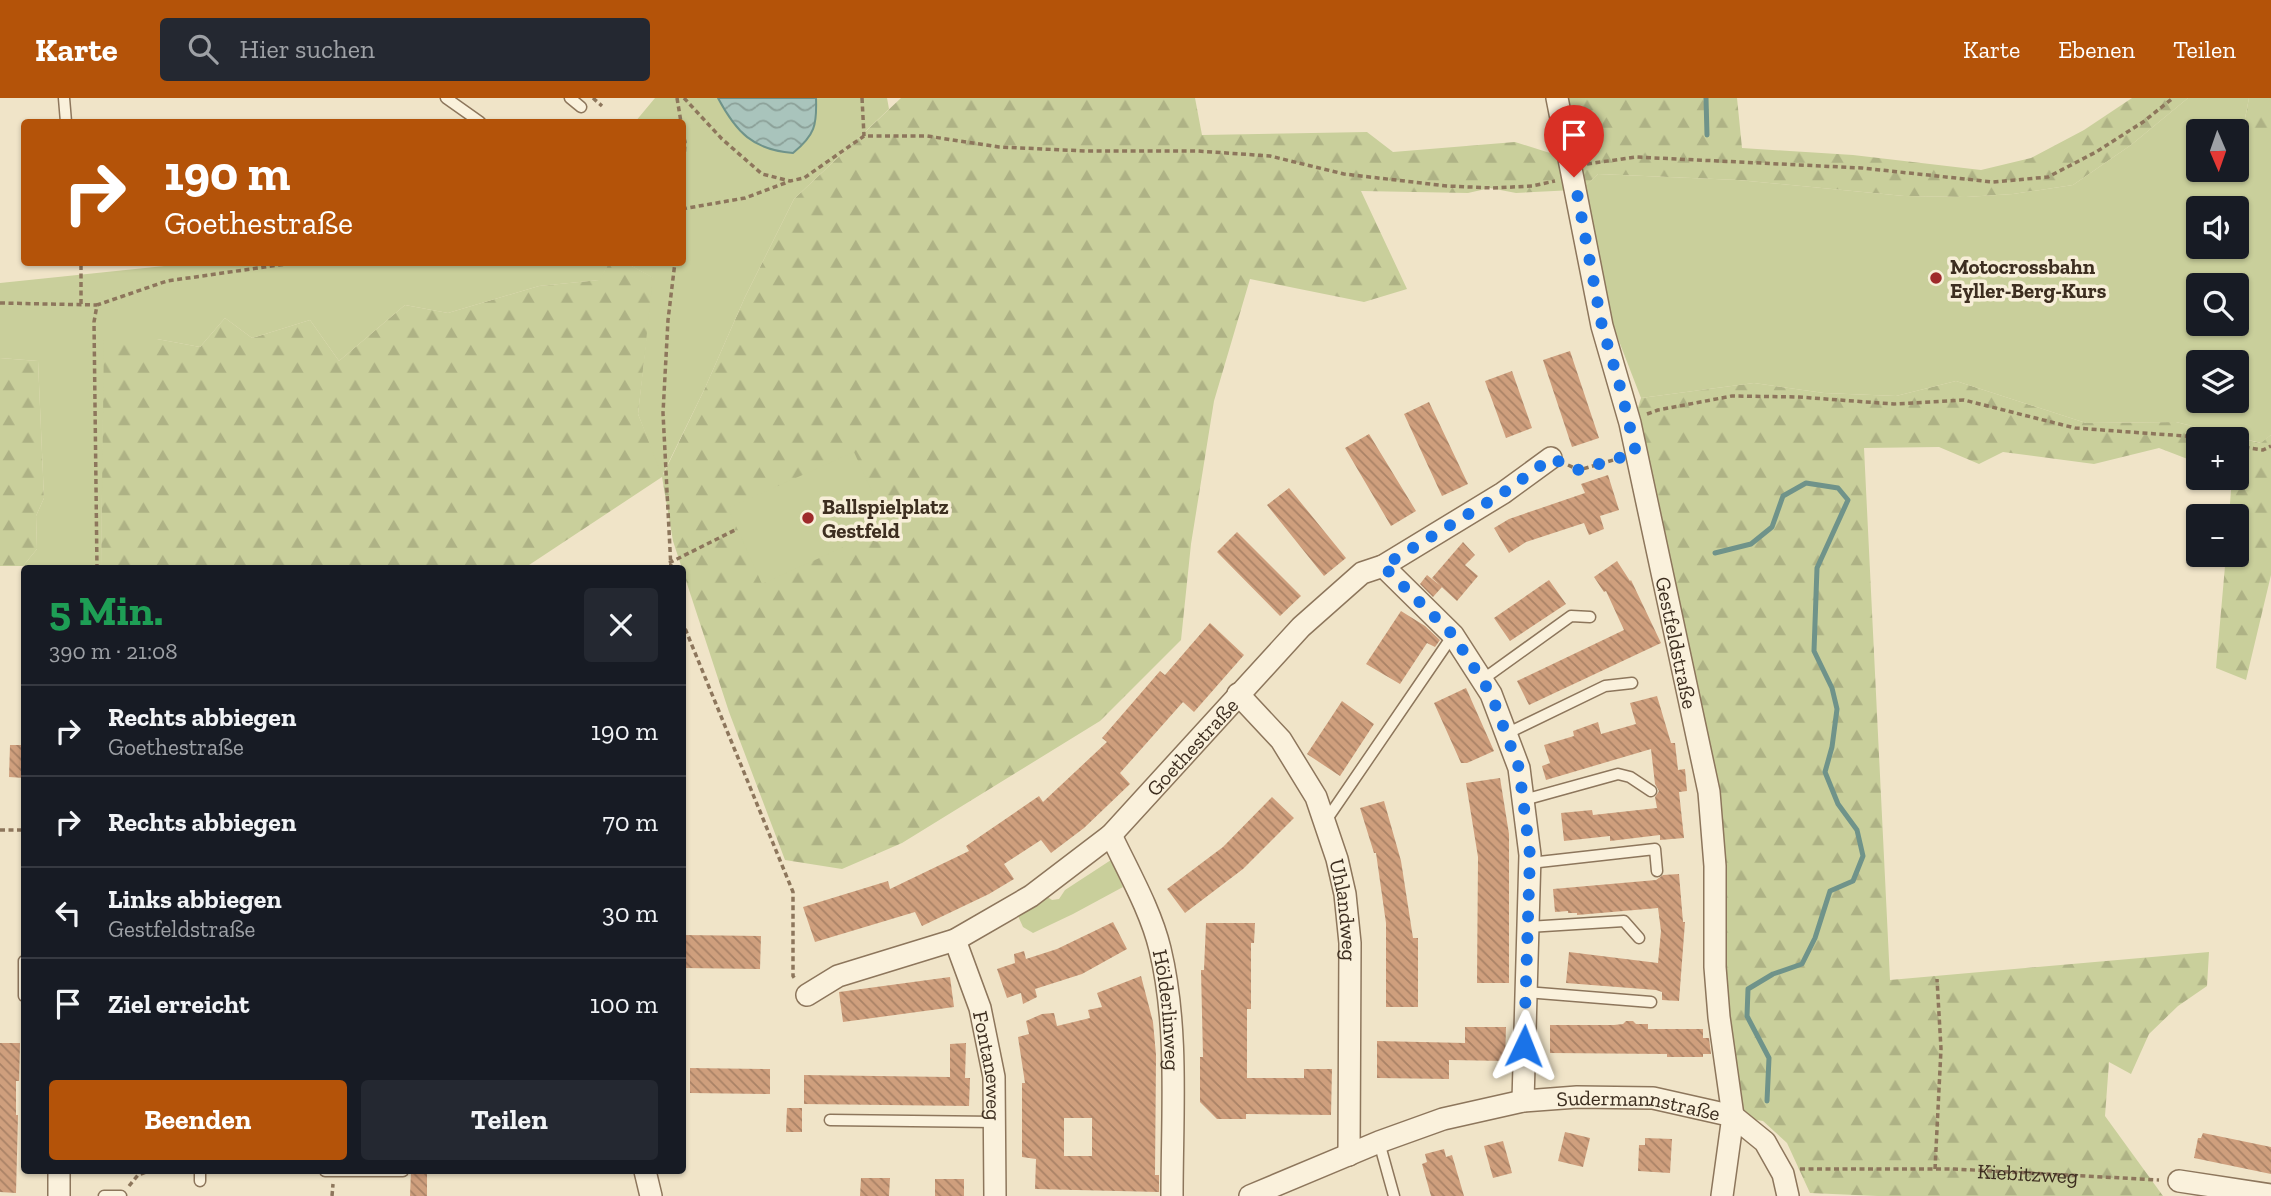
<!DOCTYPE html>
<html lang="de">
<head>
<meta charset="utf-8">
<style>
	:root { --surface:#171b24; --page:#242831; --text:#f1f3f6; --muted:#9ea1a6; --line:#363941; --accent:#b45309 }
	body { margin:0; font-family:"Zilla Slab",serif; background:var(--page); color:var(--text); height:100vh; display:flex; flex-direction:column; font-size:26px; white-space:nowrap }
	* { box-sizing:border-box; margin:0 }
	p { font-size:23px; color:var(--muted) }
	.icon { flex:none; width:38px; height:38px; fill:none; stroke:currentColor; stroke-width:2; stroke-linecap:round; stroke-linejoin:round }
	.map { position:relative; flex:1; overflow:hidden }
	.side { position:absolute; left:21px; top:467px; width:665px; height:609px; display:flex; flex-direction:column; background:var(--surface); border-radius:7px; box-shadow:0 2px 5px #0004 }
	.side>* { flex:none }
	.top-card { position:absolute; left:21px; top:21px; width:665px; height:147px; border-radius:7px; box-shadow:0 2px 5px #0004; background:#b45309; color:#fff; overflow:hidden }
	.needle { width:46px; rotate:178deg }
	.controls { position:absolute; left:2186px; top:21px; display:grid; gap:14px }
	.controls a { display:grid; place-items:center; width:63px; height:63px; border-radius:7px; background:var(--surface); box-shadow:0 2px 5px #0004; font-size:35px }
	.pin { position:absolute; display:grid; place-items:center; width:60px; height:60px; color:#fff; margin:-72px -30px; border-radius:50% 50% 50% 0; rotate:-45deg; box-shadow:0 0 7px #0007 }
	.pin .icon { rotate:45deg }
	.me { position:absolute; width:77px; margin:-38px; rotate:2deg; stroke-linejoin:round; filter:drop-shadow(0 0 5px #0008) }
	.turn { display:flex; align-items:center; gap:24px; height:147px; padding:0 28px; font-size:32px }
	.turn .icon { width:91px; height:91px; stroke-width:2.5 }
	.turn b { display:block; font-size:49px; line-height:60px }
	.round { display:grid; place-items:center; flex:none; width:74px; height:74px; border-radius:7px; background:var(--page) }
	.summary { display:flex; align-items:center; justify-content:space-between; height:119px; padding:0 28px }
	h1 { font-size:42px; font-weight:700; line-height:52px; color:#1e9e55 }
	.primary-button { display:flex; gap:14px; margin-top:auto; padding:14px 28px }
	.primary-button a { flex:1; height:80px; border-radius:7px; background:var(--accent); color:#fff; font-size:28px; font-weight:700; line-height:80px; text-align:center }
	.primary-button a+a { background:var(--page); color:var(--text) }
	ul { padding:0; list-style:none }
	li { display:flex; align-items:center; gap:21px; height:91px; padding:0 28px; border-top:2px solid var(--line) }
	li div { flex:1 }
	li b { display:block; font-size:26px }
	li em { font-style:normal }
	header { display:flex; align-items:center; gap:42px; box-sizing:border-box; height:98px; padding:0 35px; background:var(--accent); color:#fff }
	header strong { font-size:33px }
	nav { display:flex; gap:38px; margin-inline-start:auto; font-size:24px }
	.search { width:490px; height:63px; background:var(--page); display:flex; align-items:center; gap:18px; box-sizing:border-box; padding:0 24px; border-radius:7px; color:var(--muted); font-size:26px }
	.map>svg:first-child { display:block }
	.forest { fill:url(#forest-firs) }
	.park { fill:#c9cf9b; fill-rule:evenodd }
	.water { fill:url(#water-waves); stroke:#6f938a; stroke-width:2 }
	.lines { fill:none; stroke-linecap:round; stroke-linejoin:round }
	.stream { stroke:#6f938a; stroke-width:5 }
	.building { fill:url(#building-back-hatch); fill-rule:evenodd }
	.service-casing { stroke:#8d765c; stroke-width:13 }
	.minor-casing { stroke:#8d765c; stroke-width:24 }
	.path { stroke:#8d765c; stroke-width:3.5; stroke-dasharray:5 3.5; stroke-linecap:butt }
	.service { stroke:#faf1dc; stroke-width:10 }
	.minor { stroke:#faf1dc; stroke-width:21 }
	.route { stroke:#1a73e8; stroke-width:12; stroke-dasharray:0 21.6 }
	.poi-dot { fill:#9e2a2b; stroke:#f7eed8; stroke-width:2.5 }
	.labels { text-anchor:middle; dominant-baseline:central; stroke-width:7; stroke-linejoin:round; paint-order:stroke }
	.poi-label { font-size:21px; font-weight:bold; fill:#3d2e20; stroke:#f7eed8; text-anchor:start }
	.street-label { font-size:21px; fill:#3d2e20; stroke:#f7eed8 }
</style>
</head>
<body>
<header>
<strong>Karte</strong>
<div class="search"><svg class="icon" aria-label="search" viewBox="0 0 24 24"><circle cx="10" cy="10" r="6"/><path d="M15 15l6 6"/></svg>Hier suchen</div>
<nav><a>Karte</a><a>Ebenen</a><a>Teilen</a></nav>
</header>
<div class="map">
<svg width="2271" height="1098" viewBox="0 0 2271 1098">
	<defs>
		<pattern id="forest-firs" width="22" height="20" patternUnits="userSpaceOnUse" patternTransform="scale(1.75)"><rect width="22" height="20" fill="#c9cf9b"/><path d="M5 1l3.5 6h-7zM16 11l3.5 6h-7z" fill="#aeb285"/></pattern>
		<pattern id="water-waves" width="16" height="10" patternUnits="userSpaceOnUse" patternTransform="scale(1.75)"><rect width="16" height="10" fill="#a9c4bc"/><path d="M0 5q4-4 8 0t8 0" fill="none" stroke="#8ba098"/></pattern>
		<pattern id="building-back-hatch" width="6" height="6" patternUnits="userSpaceOnUse" patternTransform="scale(1.75)"><rect width="6" height="6" fill="#cf9f7d"/><path d="M-1 5l2 2M0 0l6 6M5-1l2 2" fill="none" stroke="#a98266"/></pattern>
	</defs>
	<rect width="100%" height="100%" fill="#f0e4c8"/>
	<!-- forest -->
	<path class="forest" d="M901 0H1195L1202 37 1367 34 1393 54 1515 44 1569 61 1557 0H1737L1742 50 1853 57 1981 72 2031 60 2084 32 2132 0H2188L2131 47 2073 87 2013 96 1966 99 1904 98 1738 82 1598 76 1582 91 1574 92 1516 95 1490 90 1468 95 1361 93 1407 191 1364 204 1250 181 1214 303 1191 446 1181 542 1100 623 902 745 842 771 785 762 729 614 673 443 662 379 523 471H101L103 241H157L200 249 225 220 252 240 310 222 339 263 405 207 448 215 539 188 599 182 609 165H626L654 180 638 316 663 377 705 290 745 199 794 101Z
		M2249 0H2271V51H2239Z
		M0 260 38 263 44 400 36 418 37 451 23 468H0Z
		M1956 283 2086 325 2176 324 2260 345 2271 337V477L2246 582 2216 570 2226 457H2236V418H2229L2232 380H2236V341H2198V365L2159 350 2094 366 2003 354 1979 366 1939 349 1864 350 1890 882 2209 854 2207 888 2178 908 2149 936 2131 976 2109 964 2105 1018 2163 1098H1878L1810 1095 1787 1045 1763 1023 1733 1018 1715 768 1667 492 1648 355 1632 329 1641 300 1754 285 1824 295 1896 298Z"/>
	<!-- park -->
	<path class="park" d="M655 0H887L889 11 794 101 745 199 705 290 662 378 638 316 653 180 626 165 682 164V24H635Z
		M2188 0H2249L2239 51H2271V337L2261 345 2176 324 2086 325 1956 283 1896 298 1824 295 1754 285 1641 300 1612 225 1582 91 1598 76 1738 82 1904 98 1966 99 2013 96 2073 87 2131 47ZM2198 33H2236V72H2198ZM2198 110H2236V149H2198ZM2198 187H2236V226H2198ZM2198 264H2236V303H2198Z
		M203 164H609V165L600 182 539 188 448 215 405 207 339 263 310 222 252 240 225 220 200 249 157 241H104L101 471H37L23 468 37 451 36 418 44 400 38 263 0 260V185Z
		M854 354 888 429 762 486 728 410Z
		M1111 762 1123 789 1073 816 1033 835 1023 829 1018 818 1046 798 1052 802 1059 801 1065 792Z"/>
	<!-- water -->
	<path class="water" d="M718 0H816C817 27 815 37 793 55 753 52 736 34 718 0Z"/>
	<g class="lines">
		<!-- stream -->
		<path class="stream" d="M1706 0 1707 37
			M1715 455 1751 446 1772 429 1783 398 1806 385 1838 390 1848 402 1817 470 1814 553 1832 590 1837 611 1832 649 1825 674 1838 706 1857 732 1863 758 1853 783 1830 793 1815 840 1802 866 1773 876 1748 891 1747 918 1769 960 1767 1003"/>
	</g>
	<!-- building -->
	<path class="building" d="M1570 253 1599 340 1572 349 1543 262Z
		M1512 273 1532 330 1506 340 1485 283Z
		M1429 304 1468 386 1442 398 1404 316Z
		M1369 336 1416 413 1391 428 1345 350Z
		M1608 377 1619 412 1600 418 1604 431 1589 437 1584 425 1526 444 1509 455 1494 430 1509 421 1585 395 1581 386Z
		M1289 390 1346 460 1324 478 1267 407Z
		M1237 434 1301 498 1280 518 1217 454Z
		M1463 444 1475 457 1465 467 1478 478 1457 503 1432 480Z
		M1617 463 1630 483 1631 482 1661 545 1529 607 1517 583 1624 532 1606 493 1604 494 1594 479Z
		M1427 477 1442 489 1433 499 1420 486Z
		M1549 482 1566 506 1510 543 1494 520Z
		M1401 513 1425 528 1440 542 1435 549 1427 545 1400 586 1366 566Z
		M1210 525 1244 557 1194 614 1183 604 1120 675 1130 686 1084 730 1051 755 1041 742 1004 766 1014 781 989 796 922 828 915 814 815 844 803 809 888 783 890 791 969 753 966 748 1039 698 1043 704 1107 644 1102 640 1160 573 1165 577Z
		M1466 590 1494 653 1467 665H1461L1434 605Z
		M1657 598 1671 645H1675L1678 672 1685 671 1687 693 1679 694 1684 740 1660 742V737L1610 743V738L1564 743 1561 715 1592 712 1593 717 1657 710 1655 699 1659 693 1655 686 1651 651 1546 682 1542 668 1550 665 1544 647 1574 638 1573 633 1598 624 1601 636 1636 626 1630 605Z
		M1342 603 1374 626 1340 678 1307 656Z
		M10 647H24V680L9 679Z
		M1500 680 1509 736V885H1477L1478 759 1466 685Z
		M1272 699 1294 720 1243 771 1185 815 1167 791 1223 749Z
		M1384 703 1401 763 1413 840H1418V909H1386V825L1376 755H1374L1360 710Z
		M1679 776 1683 824H1685L1679 903 1662 902V894L1656 892 1566 885 1569 854 1658 865 1661 833 1658 810 1577 817V815H1568V813L1555 814 1553 791 1656 782 1663 777Z
		M1113 824 1127 851 1082 876 1035 891 1037 899 1023 906 1021 895 1007 900 997 871 1015 865 1014 856 1024 853 1026 861 1057 851Z
		M1206 825H1255L1254 845H1251V911H1247V980H1304V971H1332L1331 1017 1246 1016V1021H1217L1200 1004V959H1203L1201 872H1204Z
		M683 837 761 838 760 871 683 870Z
		M1141 878 1153 924 1156 957 1155 1077H1159V1094L1035 1091 1036 1061 1022 1059V985H1025L1018 939 1029 936 1026 923 1042 916 1054 915 1057 928 1090 920 1088 912 1102 909 1097 895ZM1064 1020H1092V1058H1064Z
		M950 879 954 909 843 924 839 894Z
		M1626 923H1633L1636 926H1648V931H1703V940H1709L1711 956H1703V959H1667V956L1550 955V927H1614L1623 926Z
		M1465 929H1506L1505 963 1449 962V981L1377 980V943L1465 945Z
		M0 945H20L19 983H16V1017H18L16 1095 0 1094Z
		M966 945 965 980H970L969 1008 804 1006V977L950 979V946Z
		M690 970 770 971V996L690 995Z
		M787 1010H802V1034H786Z
		M1565 1034 1590 1040 1583 1069 1558 1063Z
		M2203 1035 2271 1049V1076L2194 1060 2198 1040H2201Z
		M1645 1040 1672 1041 1670 1075 1638 1073 1639 1047H1645Z
		M1503 1043 1512 1075 1493 1080 1484 1048Z
		M1444 1051 1446 1059 1452 1057 1464 1098H1431L1422 1066 1427 1064 1425 1056Z
		M411 1073H427V1098H410Z
		M861 1080H890L889 1098H860Z
		M935 1081H964V1098H935Z"/>
	<g class="lines">
		<defs>
			<path id="service" d="M64 0 66 24
				M446 0 480 24
				M570 0 581 9
				M1482 582 1571 518 1590 519
				M1506 636 1605 588 1632 585
				M1524 702 1618 676 1630 679 1651 693
				M1325 724 1453 537
				M1530 765 1655 751 1657 773
				M1528 829 1624 823 1639 840
				M24 863V898
				M1526 894 1651 904
				M830 1022 994 1024
				M1379 1044 1394 1098
				M325 1073H403
				M200 1083V1073
				M104 1098H121"/>
			<g id="minor">
				<path id="s2" d="M1557 0 1602 228 1630 325 1709 694 1715 768V869L1719 919 1733 1018 1722 1098"/>
				<path d="M1383 468 1453 537 1491 596 1519 670 1530 757 1523 1003"/>
				<path id="s3" d="M1238 596 1281 642 1316 699 1337 761 1345 796 1350 845 1349 1057"/>
				<path id="s4" d="M1111 737C1128 773 1151 813 1160 851 1179 930 1172 1017 1172 1098"/>
				<path id="s5" d="M955 842 980 910 994 979 995 1098"/>
				<path id="s6" d="M807 897 838 878 955 842 1031 798 1111 737 1301 529 1362 475 1383 468 1503 395 1551 360"/>
				<path d="M645 1073 651 1098"/>
				<path d="M2179 1083 2271 1097"/>
				<path d="M59 1098V1073"/>
				<path id="s7" d="M1250 1098 1379 1044 1443 1021 1523 1003 1577 999 1653 1000 1733 1018 1765 1044 1783 1076 1788 1098"/>
			</g>
		</defs>
		<!-- service casing -->
		<use href="#service" class="service-casing"/>
		<!-- minor casing -->
		<use href="#minor" class="minor-casing"/>
		<!-- path -->
		<g class="path">
			<path d="M593 0 602 8"/>
			<path d="M677 0 681 24"/>
			<path d="M684 0 722 41 762 76 790 83 804 80 864 38H927L999 49 1086 53H1198L1270 58 1344 76 1447 88 1493 90 1532 88 1555 83"/>
			<path d="M862 0 864 38"/>
			<path d="M682 32 685 44 682 96"/>
			<path d="M1587 66 1636 59 1862 70 1993 84 2048 79 2096 54 2143 24 2173 0"/>
			<path d="M682 111 745 100 788 84"/>
			<path d="M0 205 97 207"/>
			<path d="M81 206V164"/>
			<path d="M1647 316 1658 312 1732 298 1799 299 1894 306 1964 302 2075 330 2185 338 2201 341"/>
			<path d="M2236 348 2263 352 2271 348"/>
			<path d="M1568 367 1579 372 1617 361"/>
			<path d="M669 465 737 431"/>
			<path d="M97 471 94 224 97 207 167 183 300 164"/>
			<path d="M671 471 663 315 668 222 675 164"/>
			<path d="M682 523 793 794V878L795 881"/>
			<path d="M0 732H24"/>
			<path id="s1" d="M1800 1071H1954L2159 1082"/>
			<path d="M1935 1071 1941 951 1937 881"/>
			<path d="M478 1073H482"/>
			<path d="M129 1088 138 1077 149 1073"/>
			<path d="M332 1098 333 1086"/>
		</g>
		<!-- service -->
		<use href="#service" class="service"/>
		<!-- minor -->
		<use href="#minor" class="minor"/>
	</g>
	<g class="lines">
		<!-- route -->
		<path class="route" d="M1524 948 1530 757 1519 670 1491 596 1453 537 1383 468 1503 395 1551 360 1579 372 1636 355 1621 292 1602 228 1574 79"/>
	</g>
	<!-- markers -->
	<g class="poi-dot">
		<circle cx="1936" cy="180" r="7"/>
		<circle cx="808" cy="420" r="7"/>
	</g>
	<g class="labels">
		<!-- poi labels -->
		<g class="poi-label">
			<text x="1950" y="168">Motocrossbahn<tspan x="1950" dy="24">Eyller-Berg-Kurs</tspan></text>
			<text x="822" y="408">Ballspielplatz<tspan x="822" dy="24">Gestfeld</tspan></text>
		</g>
		<!-- street labels -->
		<g class="street-label">
			<text stroke="none"><textPath href="#s2" startOffset="558">Gestfeldstraße</textPath></text>
			<text stroke="none"><textPath href="#s6" startOffset="467">Goethestraße</textPath></text>
			<text stroke="none"><textPath href="#s3" startOffset="247">Uhlandweg</textPath></text>
			<text stroke="none"><textPath href="#s4" startOffset="186">Hölderlinweg</textPath></text>
			<text stroke="none"><textPath href="#s5" startOffset="131">Fontaneweg</textPath></text>
			<text stroke="none"><textPath href="#s7" startOffset="406">Sudermannstraße</textPath></text>
			<text stroke="none"><textPath href="#s1" startOffset="228">Kiebitzweg</textPath></text>
		</g>
	</g>
</svg>
<div class="controls">
<a><svg class="needle" viewBox="-14 -14 28 28"><path d="M0-13l5 13h-10z" fill="#e53935"/><path d="M0 13l5-13h-10z" fill="#9ea1a6"/></svg></a>
<a><svg class="icon" aria-label="sound" viewBox="0 0 24 24"><path d="M4 9h4l5-4v14l-5-4H4zM17 9q2 3 0 6"/></svg></a>
<a><svg class="icon" aria-label="search" viewBox="0 0 24 24"><circle cx="10" cy="10" r="6"/><path d="M15 15l6 6"/></svg></a>
<a><svg class="icon" aria-label="layers" viewBox="0 0 24 24"><path d="M12 4l9 5-9 5-9-5zM3 14l9 5 9-5"/></svg></a>
<a>+</a>
<a>−</a>
</div>
<div class="pin" style="left:1574px;top:79px;background:#d93025"><svg class="icon" aria-label="arrive" viewBox="0 0 24 24"><path d="M6 21V4h12l-3 4 3 4H6"/></svg></div>
<svg class="me" style="left:1524px;top:948px" viewBox="-20 -20 40 40"><path d="M0-17L14 15 0 8-14 15z" fill="#1a73e8" stroke="#fff" stroke-width="4"/></svg>
<div class="top-card">
<div class="turn"><svg class="icon" aria-label="right" viewBox="0 0 24 24"><path d="M7 20v-9h11M14 6l5 5-5 5"/></svg><div><b>190 m</b>Goethestraße</div></div>
</div>
<section class="side">
<div class="summary"><div><h1>5 Min.</h1><p>390 m · 21:08</p></div><a class="round"><svg class="icon" aria-label="close" viewBox="0 0 24 24"><path d="M6 6l12 12M18 6L6 18"/></svg></a></div>
<ul>
<li><svg class="icon" aria-label="right" viewBox="0 0 24 24"><path d="M7 20v-9h11M14 6l5 5-5 5"/></svg><div><b>Rechts abbiegen</b><p>Goethestraße</p></div><em>190 m</em></li>
<li><svg class="icon" aria-label="right" viewBox="0 0 24 24"><path d="M7 20v-9h11M14 6l5 5-5 5"/></svg><div><b>Rechts abbiegen</b></div><em>70 m</em></li>
<li><svg class="icon" aria-label="left" viewBox="0 0 24 24"><path d="M17 20v-9H6M10 6l-5 5 5 5"/></svg><div><b>Links abbiegen</b><p>Gestfeldstraße</p></div><em>30 m</em></li>
<li><svg class="icon" aria-label="arrive" viewBox="0 0 24 24"><path d="M6 21V4h12l-3 4 3 4H6"/></svg><div><b>Ziel erreicht</b></div><em>100 m</em></li>
</ul>
<div class="primary-button"><a>Beenden</a><a>Teilen</a></div>
</section>
</div>
</body>
</html>
